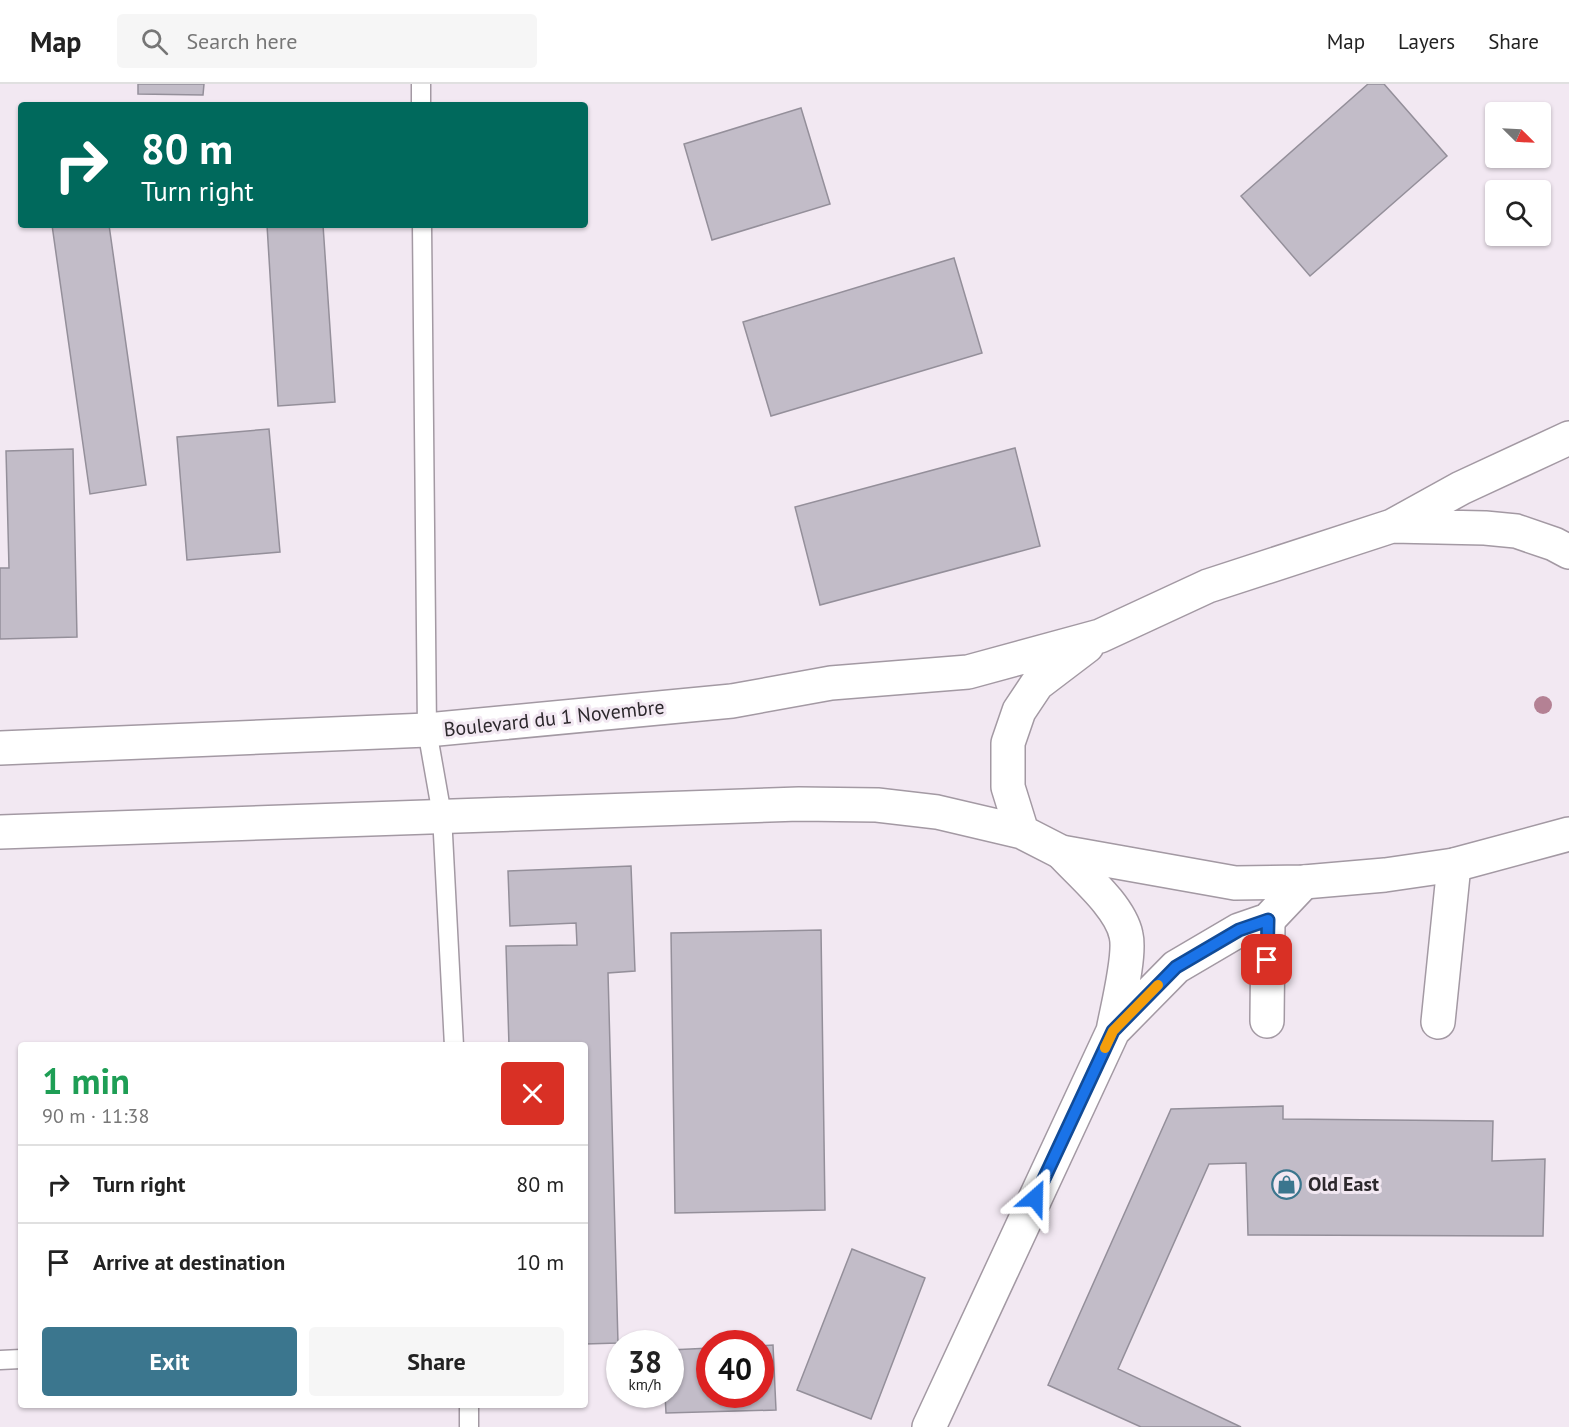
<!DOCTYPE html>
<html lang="en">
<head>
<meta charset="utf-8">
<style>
	:root { --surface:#fff; --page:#f6f6f6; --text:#222; --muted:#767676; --line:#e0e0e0; --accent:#3b768e }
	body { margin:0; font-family:"PT Sans",sans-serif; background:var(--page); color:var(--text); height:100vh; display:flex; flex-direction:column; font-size:22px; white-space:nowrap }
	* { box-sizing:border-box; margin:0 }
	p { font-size:20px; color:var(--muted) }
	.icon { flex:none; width:33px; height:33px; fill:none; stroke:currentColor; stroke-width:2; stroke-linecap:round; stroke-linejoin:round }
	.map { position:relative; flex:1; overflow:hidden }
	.side { position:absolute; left:18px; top:958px; width:570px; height:366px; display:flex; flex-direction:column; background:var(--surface); border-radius:6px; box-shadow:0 2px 4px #0004 }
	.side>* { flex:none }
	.banner { position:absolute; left:18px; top:18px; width:570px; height:126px; border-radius:6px; box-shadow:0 2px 4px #0004; background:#00695c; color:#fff; overflow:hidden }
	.needle { width:39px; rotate:114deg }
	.buttons { position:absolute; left:1485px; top:18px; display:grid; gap:12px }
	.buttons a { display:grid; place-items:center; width:66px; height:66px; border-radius:6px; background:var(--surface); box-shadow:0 2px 4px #0004; font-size:30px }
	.speed { position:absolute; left:606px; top:1246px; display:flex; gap:12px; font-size:30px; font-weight:700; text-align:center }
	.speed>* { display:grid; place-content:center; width:78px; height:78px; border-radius:50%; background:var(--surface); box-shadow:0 2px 4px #0004; line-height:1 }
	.speed small { font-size:15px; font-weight:400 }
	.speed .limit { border:9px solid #d22; background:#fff; color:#111 }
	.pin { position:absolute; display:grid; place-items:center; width:51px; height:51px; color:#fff; margin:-26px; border-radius:12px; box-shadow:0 3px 9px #0006 }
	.me { position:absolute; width:66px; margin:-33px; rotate:25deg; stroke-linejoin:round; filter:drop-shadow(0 0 4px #0008) }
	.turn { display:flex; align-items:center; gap:21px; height:126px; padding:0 24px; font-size:27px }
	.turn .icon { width:78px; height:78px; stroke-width:2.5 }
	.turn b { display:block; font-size:42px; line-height:51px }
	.round { display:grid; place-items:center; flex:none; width:63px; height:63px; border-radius:6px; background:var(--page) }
	.summary { display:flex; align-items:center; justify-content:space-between; height:102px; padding:0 24px }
	h1 { font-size:36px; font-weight:800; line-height:45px; color:#1e9e55 }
	.cta { display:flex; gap:12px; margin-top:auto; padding:12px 24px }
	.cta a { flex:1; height:69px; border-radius:6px; background:var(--accent); color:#fff; font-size:24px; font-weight:800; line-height:69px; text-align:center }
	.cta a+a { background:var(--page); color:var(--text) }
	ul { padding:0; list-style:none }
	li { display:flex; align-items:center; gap:18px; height:78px; padding:0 24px; border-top:2px solid var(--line) }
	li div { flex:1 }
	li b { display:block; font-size:22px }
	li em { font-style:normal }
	header { display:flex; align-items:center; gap:36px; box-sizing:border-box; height:84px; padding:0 30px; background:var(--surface); border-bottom:2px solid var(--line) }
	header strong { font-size:28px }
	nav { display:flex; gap:33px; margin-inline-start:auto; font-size:21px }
	.search { width:420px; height:54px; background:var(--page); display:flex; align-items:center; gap:15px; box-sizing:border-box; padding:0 21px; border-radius:6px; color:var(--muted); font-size:22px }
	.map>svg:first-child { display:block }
	.building { fill:#c2bcc8; stroke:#948f9a; stroke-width:1.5 }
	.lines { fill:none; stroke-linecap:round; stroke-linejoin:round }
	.lane-casing { stroke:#a399a3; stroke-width:21 }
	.street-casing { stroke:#a399a3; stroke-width:36 }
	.secondary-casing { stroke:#a399a3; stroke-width:36 }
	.primary-casing { stroke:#a399a3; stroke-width:36 }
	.lane { stroke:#fff; stroke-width:18 }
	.street { stroke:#fff; stroke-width:33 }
	.secondary { stroke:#fff; stroke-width:33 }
	.primary { stroke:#fff; stroke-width:33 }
	.tree { fill:#b48194 }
	.route-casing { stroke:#114b97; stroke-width:15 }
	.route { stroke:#1a73e8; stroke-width:10 }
	.slow { stroke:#f59e0b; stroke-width:10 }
	.labels { text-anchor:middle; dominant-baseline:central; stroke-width:6; stroke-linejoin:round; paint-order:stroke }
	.street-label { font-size:20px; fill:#2c282c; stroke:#f2e8f2 }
	.poi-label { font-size:20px; font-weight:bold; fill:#2c282c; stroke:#f2e8f2; text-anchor:start }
</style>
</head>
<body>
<header>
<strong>Map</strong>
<div class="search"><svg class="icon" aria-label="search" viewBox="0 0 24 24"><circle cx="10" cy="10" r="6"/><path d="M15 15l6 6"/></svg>Search here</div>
<nav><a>Map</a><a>Layers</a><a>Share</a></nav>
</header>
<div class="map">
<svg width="1569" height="1343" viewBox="0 0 1569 1343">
	<rect width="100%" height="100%" fill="#f2e8f2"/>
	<!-- building -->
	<path class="building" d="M138 0H204L203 11 138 10Z
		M1368 0H1384L1447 72 1310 192 1241 112Z
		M801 24 830 120 712 156 684 60Z
		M52 141H109L146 401 90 410Z
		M267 141H323L335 318 278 322Z
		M954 174 982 269 771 332 743 238Z
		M269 345 280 468 187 476 177 353Z
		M1015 364 1040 462 820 521 795 423Z
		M73 365 77 553 0 555V484H9L6 367Z
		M631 782 635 887 608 889 618 1259 585 1260V962H509L506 862 577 861 576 839 510 842 508 787Z
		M821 846 825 1126 675 1129 671 849Z
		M1283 1022V1035L1493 1037 1492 1077 1545 1075 1543 1152 1248 1151 1246 1079 1209 1080 1118 1285 1241 1343H1141L1048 1301 1171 1025Z
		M852 1165 925 1194 871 1335 797 1306Z
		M773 1261 776 1326 666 1329 665 1311H670V1266L710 1264V1311H760V1262Z"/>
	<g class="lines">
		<defs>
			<path id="lane" d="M421 0V21
				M422 141 427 646 442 731 454 962
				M0 1276 21 1275
				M469 1322V1343"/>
			<path id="street" d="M1267 937 1268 836
				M1438 938 1454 781"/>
			<path id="secondary" d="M1113 947 1176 883 1239 846 1268 836 1304 798
				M929 1343 1113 947C1117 925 1131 871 1126 851 1120 822 1081 790 1061 768"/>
			<path id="primary" d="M1394 441 1461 404 1569 354
				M0 664 427 646 732 617 831 599 968 588 1100 552 1208 502 1392 442 1485 444 1516 447 1554 460 1569 468
				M0 748 799 720 877 721 937 728 1022 748 1061 768 1235 799 1304 798 1385 791 1454 781 1569 750
				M1022 748 1008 703V659L1019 627 1037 600 1087 562"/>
		</defs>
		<!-- lane casing -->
		<use href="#lane" class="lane-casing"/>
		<!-- street casing -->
		<use href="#street" class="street-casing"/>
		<!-- secondary casing -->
		<use href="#secondary" class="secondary-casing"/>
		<!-- primary casing -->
		<use href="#primary" class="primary-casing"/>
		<!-- lane -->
		<use href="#lane" class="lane"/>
		<!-- street -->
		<use href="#street" class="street"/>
		<!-- secondary -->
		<use href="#secondary" class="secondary"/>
		<!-- primary -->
		<use href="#primary" class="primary"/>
	</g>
	<!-- trees -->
	<circle class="tree" cx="1543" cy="621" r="9"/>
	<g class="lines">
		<defs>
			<path id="route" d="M1035 1114 1113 947 1176 883 1239 846 1268 836 1267 876"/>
		</defs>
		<!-- route casing -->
		<use href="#route" class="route-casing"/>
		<!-- route -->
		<use href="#route" class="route"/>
		<!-- slow -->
		<path class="slow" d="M1105 964 1113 947 1158 901"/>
	</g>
	<!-- icons -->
	<defs>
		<symbol id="shop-ring" viewBox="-11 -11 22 22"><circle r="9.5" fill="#f2e8f2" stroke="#3b768e" stroke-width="1.5"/><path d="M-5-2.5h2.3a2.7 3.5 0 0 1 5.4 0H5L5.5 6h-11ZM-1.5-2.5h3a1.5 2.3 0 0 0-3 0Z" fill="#3b768e"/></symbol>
	</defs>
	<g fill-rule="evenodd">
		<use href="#shop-ring" x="1270" y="1084" width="33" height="33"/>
	</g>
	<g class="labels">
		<!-- street labels -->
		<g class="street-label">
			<text transform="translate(554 634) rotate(-6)">Boulevard du 1 Novembre</text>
		</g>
		<!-- poi labels -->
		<g class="poi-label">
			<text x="1308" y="1100">Old East</text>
		</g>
	</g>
</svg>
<div class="buttons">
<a><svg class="needle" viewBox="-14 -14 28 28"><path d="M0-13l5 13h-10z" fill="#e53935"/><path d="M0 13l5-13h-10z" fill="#767676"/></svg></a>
<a><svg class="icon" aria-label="search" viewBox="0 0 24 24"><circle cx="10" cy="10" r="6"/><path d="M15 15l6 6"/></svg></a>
</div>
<div class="speed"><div>38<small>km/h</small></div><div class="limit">40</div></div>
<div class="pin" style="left:1267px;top:876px;background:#d93025"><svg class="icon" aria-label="arrive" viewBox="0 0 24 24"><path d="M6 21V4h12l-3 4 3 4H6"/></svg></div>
<svg class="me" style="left:1035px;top:1114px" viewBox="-20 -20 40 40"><path d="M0-17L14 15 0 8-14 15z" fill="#1a73e8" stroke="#fff" stroke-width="4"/></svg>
<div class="banner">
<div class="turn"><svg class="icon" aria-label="right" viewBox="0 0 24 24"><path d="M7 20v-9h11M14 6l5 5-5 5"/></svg><div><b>80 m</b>Turn right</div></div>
</div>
<section class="side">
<div class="summary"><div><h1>1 min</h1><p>90 m · 11:38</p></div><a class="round" style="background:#d93025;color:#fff"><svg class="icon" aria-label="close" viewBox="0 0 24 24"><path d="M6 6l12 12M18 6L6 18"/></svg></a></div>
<ul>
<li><svg class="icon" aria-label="right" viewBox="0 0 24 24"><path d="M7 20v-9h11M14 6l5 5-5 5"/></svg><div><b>Turn right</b></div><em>80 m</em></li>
<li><svg class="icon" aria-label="arrive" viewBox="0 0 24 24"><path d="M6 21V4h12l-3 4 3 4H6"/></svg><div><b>Arrive at destination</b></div><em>10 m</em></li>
</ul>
<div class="cta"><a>Exit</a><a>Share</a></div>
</section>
</div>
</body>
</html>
